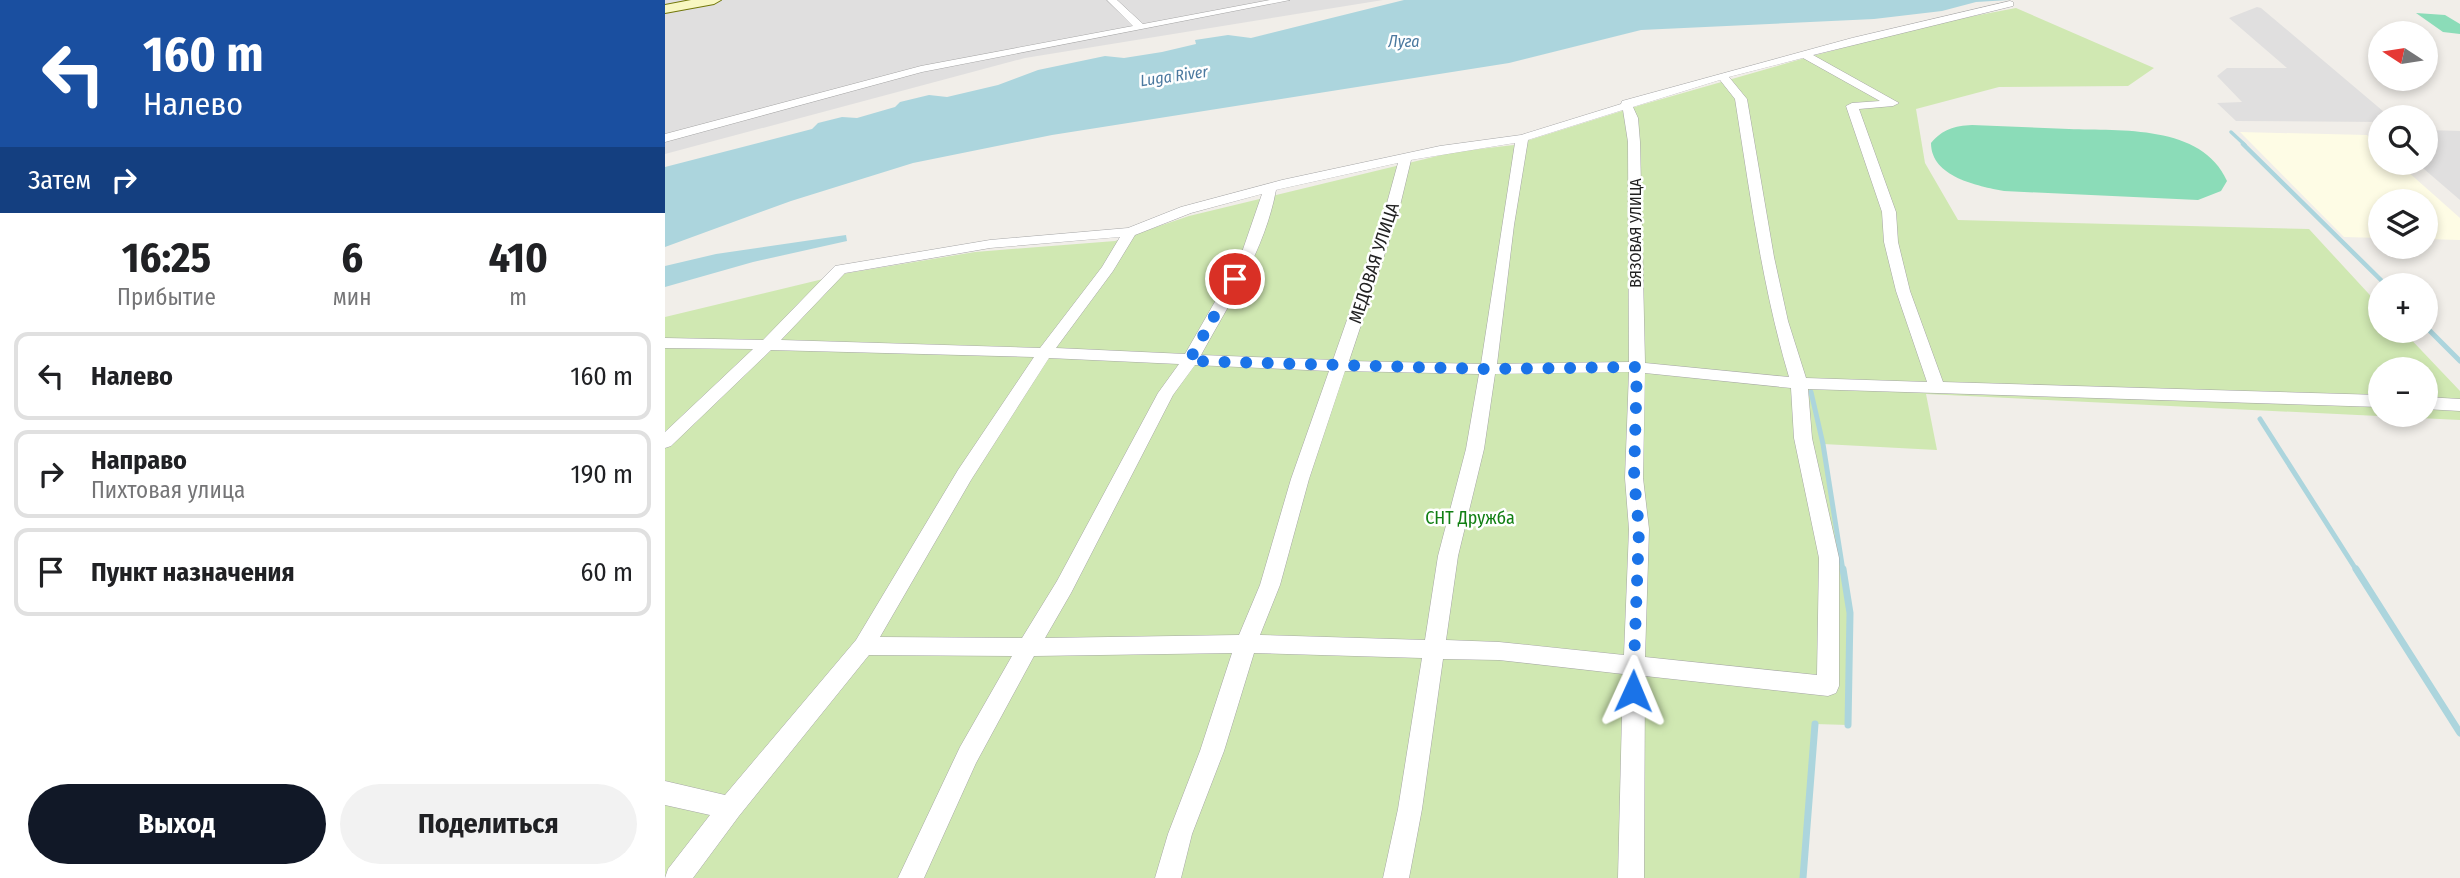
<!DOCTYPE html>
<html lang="ru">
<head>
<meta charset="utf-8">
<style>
	:root { --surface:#fff; --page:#f2f2f2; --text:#202124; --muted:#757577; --line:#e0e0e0; --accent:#111827 }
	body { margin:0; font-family:"Fira Sans Condensed",sans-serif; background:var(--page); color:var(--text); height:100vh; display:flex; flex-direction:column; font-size:26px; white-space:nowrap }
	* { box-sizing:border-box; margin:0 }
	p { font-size:23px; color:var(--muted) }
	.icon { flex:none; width:38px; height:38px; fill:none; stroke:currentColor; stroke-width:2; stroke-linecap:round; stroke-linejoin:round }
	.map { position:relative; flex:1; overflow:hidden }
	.details { display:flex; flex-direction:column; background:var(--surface); width:665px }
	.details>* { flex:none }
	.guide { background:#1a4fa0; color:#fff; overflow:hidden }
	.needle { width:46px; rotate:282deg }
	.fabs { position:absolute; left:1703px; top:21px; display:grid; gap:14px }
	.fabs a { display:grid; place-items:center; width:70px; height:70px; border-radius:50%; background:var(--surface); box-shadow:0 4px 10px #0003; font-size:35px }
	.pin { position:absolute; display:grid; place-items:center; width:60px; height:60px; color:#fff; margin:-30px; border:4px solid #fff; border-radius:50%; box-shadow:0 2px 7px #0007 }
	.me { position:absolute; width:77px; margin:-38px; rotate:1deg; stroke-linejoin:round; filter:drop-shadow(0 0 5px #0008) }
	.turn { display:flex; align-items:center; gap:24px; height:147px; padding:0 28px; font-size:32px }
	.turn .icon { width:91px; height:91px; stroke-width:2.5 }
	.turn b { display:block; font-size:49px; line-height:60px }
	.then { display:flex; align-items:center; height:66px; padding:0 28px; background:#0003; gap:14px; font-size:26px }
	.eta { display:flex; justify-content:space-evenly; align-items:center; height:119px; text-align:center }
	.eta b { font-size:42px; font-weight:700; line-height:49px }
	.action { display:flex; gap:14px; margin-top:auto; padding:14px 28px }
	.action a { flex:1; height:80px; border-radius:42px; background:var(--accent); color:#fff; font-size:28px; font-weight:700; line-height:80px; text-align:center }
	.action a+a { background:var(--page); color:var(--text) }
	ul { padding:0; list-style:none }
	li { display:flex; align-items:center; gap:21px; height:88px; margin:0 14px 10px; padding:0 14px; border:4px solid var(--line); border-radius:14px }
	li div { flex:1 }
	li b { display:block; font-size:26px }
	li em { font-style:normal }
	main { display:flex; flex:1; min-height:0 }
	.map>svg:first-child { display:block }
	.residential { fill:#e0dfdf }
	.education { fill:#fefce5 }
	.grass { fill:#d0e8b2; fill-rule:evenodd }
	.pitch { fill:#8bdcb8 }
	.water { fill:#acd5dd }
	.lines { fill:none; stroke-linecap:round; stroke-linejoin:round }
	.stream-far3 { stroke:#acd5dd; stroke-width:3.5 }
	.stream-far2 { stroke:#acd5dd; stroke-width:4.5 }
	.stream-far1 { stroke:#acd5dd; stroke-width:5 }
	.stream { stroke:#acd5dd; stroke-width:7 }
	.street-casing { stroke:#a6a6a6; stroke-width:1 }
	.secondary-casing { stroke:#72770a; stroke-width:2 }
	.street { fill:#fff; fill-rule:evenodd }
	.secondary { fill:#f8f7c1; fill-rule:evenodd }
	.route { stroke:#1a73e8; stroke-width:12; stroke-dasharray:0 21.6 }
	.labels { text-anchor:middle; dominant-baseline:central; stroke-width:5; stroke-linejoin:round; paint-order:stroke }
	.far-water-label { font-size:16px; font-style:italic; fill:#4b799f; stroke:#fff }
	.far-street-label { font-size:16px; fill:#222; stroke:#fff }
	.street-label { font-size:18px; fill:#222; stroke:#fff }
	.park-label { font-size:18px; fill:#117f13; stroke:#fff }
</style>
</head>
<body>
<main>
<section class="details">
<div class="guide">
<div class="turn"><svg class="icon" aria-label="left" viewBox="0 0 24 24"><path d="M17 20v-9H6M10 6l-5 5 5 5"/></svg><div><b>160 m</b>Налево</div></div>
<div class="then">Затем<svg class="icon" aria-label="right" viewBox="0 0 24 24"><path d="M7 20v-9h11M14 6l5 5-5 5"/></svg></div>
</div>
<div class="eta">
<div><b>16:25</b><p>Прибытие</p></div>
<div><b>6</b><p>мин</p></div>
<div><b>410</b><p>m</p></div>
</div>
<ul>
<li><svg class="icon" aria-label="left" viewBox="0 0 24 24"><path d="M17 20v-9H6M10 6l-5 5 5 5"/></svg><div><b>Налево</b></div><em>160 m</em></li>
<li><svg class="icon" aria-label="right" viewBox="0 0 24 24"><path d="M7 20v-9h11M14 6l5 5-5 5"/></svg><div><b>Направо</b><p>Пихтовая улица</p></div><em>190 m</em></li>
<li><svg class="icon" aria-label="arrive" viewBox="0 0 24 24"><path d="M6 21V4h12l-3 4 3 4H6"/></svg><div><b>Пункт назначения</b></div><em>60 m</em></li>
</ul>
<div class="action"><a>Выход</a><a>Поделиться</a></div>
</section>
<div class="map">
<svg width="1795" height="878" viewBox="0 0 1795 878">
	<rect width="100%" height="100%" fill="#f1eee9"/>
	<!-- residential -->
	<path class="residential" d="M0 0H718L360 58 0 154Z
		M1592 7 1596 8 1725 117H1715V122L1571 121 1552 103 1577 102 1552 76 1562 68H1622L1564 18Z
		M1761 130 1795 131V200L1752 163H1760Z"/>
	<!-- education -->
	<path class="education" d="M1575 132 1702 135 1715 147V163H1733L1795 218V240L1761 239 1760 201H1715V238L1679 237Z"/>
	<!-- grass -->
	<path class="grass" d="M1351 8 1489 68 1463 86 1334 87 1251 109 1260 163 1293 220 1644 229 1715 306V331H1738L1795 391V420L1261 394 1272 450 1158 444 1185 613 1183 725 1150 724 1138 878H0V317L183 273 310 252 450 241 524 216 789 152 849 145 976 105 1140 58 1272 23ZM1715 369H1760V415H1715Z"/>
	<!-- pitch -->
	<path class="pitch" d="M1751 13 1780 15 1795 24V34L1778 32Z
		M1307 125C1339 126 1372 128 1404 129 1455 131 1537 124 1562 181L1556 191 1533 200 1339 191C1313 186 1266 177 1266 143 1278 129 1289 126 1307 125Z"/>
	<!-- water -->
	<path class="water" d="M739 0H1344L1311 2 1277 11 1209 19 976 30 844 63 387 135 248 163 126 201 0 247V167L147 129 153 123 177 117 192 118 230 107 235 102 264 95 282 97 333 85 373 70 440 56 459 58 497 52 531 44 530 40 563 35 586 38Z
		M181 235 182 241 88 262 0 287V266L51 254Z"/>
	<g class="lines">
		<!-- stream-far3 -->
		<path class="stream-far3" d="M1566 132 1580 145"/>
		<!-- stream-far2 -->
		<path class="stream-far2" d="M1578 144 1721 285
			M1760 326 1765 331"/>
		<!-- stream-far1 -->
		<path class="stream-far1" d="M1764 330 1795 361
			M1146 392 1158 444 1178 571
			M1595 419 1692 571"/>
		<!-- stream -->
		<path class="stream" d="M1178 569 1185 613 1183 725
			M1691 569 1795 733
			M1138 878 1150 724"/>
		<defs>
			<path id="street" d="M442 0H452L478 24 605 0H625L257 72 0 142V134L256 66 468 26Z
				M1345 1 1348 2V6L1148 55 1234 103 1228 106 1194 109 1231 212 1233 242 1245 291 1278 382 1715 395V407L1143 389 1147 438 1174 558V686L1171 693 1163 696 980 676 979 878H953L958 674 834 660 778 659 757 809 744 878H718L733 809 757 658 589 653 559 751 527 834 516 878H490L503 834 535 751 567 653 369 656 311 763 259 878H233L295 747 347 656 204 655 74 816 28 878H0L3 869 45 815 0 805V781L60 795 191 640 293 470 369 357 106 350 6 446 0 448V432L88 349 0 348V338L98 340 170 266 325 240 463 228 516 207 617 180 775 146 856 135 956 104 957 101 1187 38ZM1138 58 1215 101 1187 103 1181 106 1217 212 1219 242 1231 291 1262 382 1141 378 1123 321 1109 257 1082 99 1064 77ZM1055 80 1070 99C1085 193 1097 286 1124 377L980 363 975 142 973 118 968 107ZM958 110 963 142 964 362 832 364 849 225 863 140ZM850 143 816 364 684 361 733 214 746 160ZM733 163 719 214 668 360 536 355C565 302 600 250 611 190ZM597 194 575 258 520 354 391 348 448 271 470 235 526 213ZM455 237 437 267 375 348 116 340 180 273 325 248ZM384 358 514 364 493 393 392 581 357 638 215 637 306 480ZM530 365 664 371 626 479 595 585 574 635 380 638 406 593 508 395ZM680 371 814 374 801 449 773 556 760 640 595 635 615 585 644 479ZM964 372 960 478 964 529 959 655 834 642 781 640 793 556 819 449 830 374ZM980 373 1126 388 1129 438 1154 558 1152 675 980 657 984 529 978 478Z
				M1760 397 1795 399V411L1760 409Z"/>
			<path id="secondary" d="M26 0H56L49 4 0 13V5Z"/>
		</defs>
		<!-- street casing -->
		<use href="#street" class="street-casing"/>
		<!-- secondary casing -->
		<use href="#secondary" class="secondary-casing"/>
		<!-- street -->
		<use href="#street" class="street"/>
		<!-- secondary -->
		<use href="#secondary" class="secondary"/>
	</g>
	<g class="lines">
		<!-- route -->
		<path class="route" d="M570 279 524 361 823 369 972 367 969 478 974 529 968 691"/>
	</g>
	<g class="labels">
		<!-- far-water labels -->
		<g class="far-water-label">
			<text x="739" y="41">Луга</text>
			<text transform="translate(509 76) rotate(-8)">Luga River</text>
		</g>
		<!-- far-street labels -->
		<g class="far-street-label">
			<text transform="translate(970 233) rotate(-90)">ВЯЗОВАЯ УЛИЦА</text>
		</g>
		<!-- street labels -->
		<g class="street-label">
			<text transform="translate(709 263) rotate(-72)">МЕДОВАЯ УЛИЦА</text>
		</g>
		<!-- park labels -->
		<g class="park-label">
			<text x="805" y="518">СНТ Дружба</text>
		</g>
	</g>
</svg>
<div class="fabs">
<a><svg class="needle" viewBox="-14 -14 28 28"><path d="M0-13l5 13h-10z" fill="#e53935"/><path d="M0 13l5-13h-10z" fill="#757577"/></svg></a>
<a><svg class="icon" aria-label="search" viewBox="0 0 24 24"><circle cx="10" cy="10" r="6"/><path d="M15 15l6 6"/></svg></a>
<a><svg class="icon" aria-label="layers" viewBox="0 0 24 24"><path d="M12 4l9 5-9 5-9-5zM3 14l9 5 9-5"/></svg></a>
<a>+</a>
<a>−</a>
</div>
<div class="pin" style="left:570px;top:279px;background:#d93025"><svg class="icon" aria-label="arrive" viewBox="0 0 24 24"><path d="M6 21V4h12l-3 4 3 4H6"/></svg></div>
<svg class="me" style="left:968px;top:691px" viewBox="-20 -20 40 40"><path d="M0-17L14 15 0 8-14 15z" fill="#1a73e8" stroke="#fff" stroke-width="4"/></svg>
</div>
</main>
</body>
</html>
